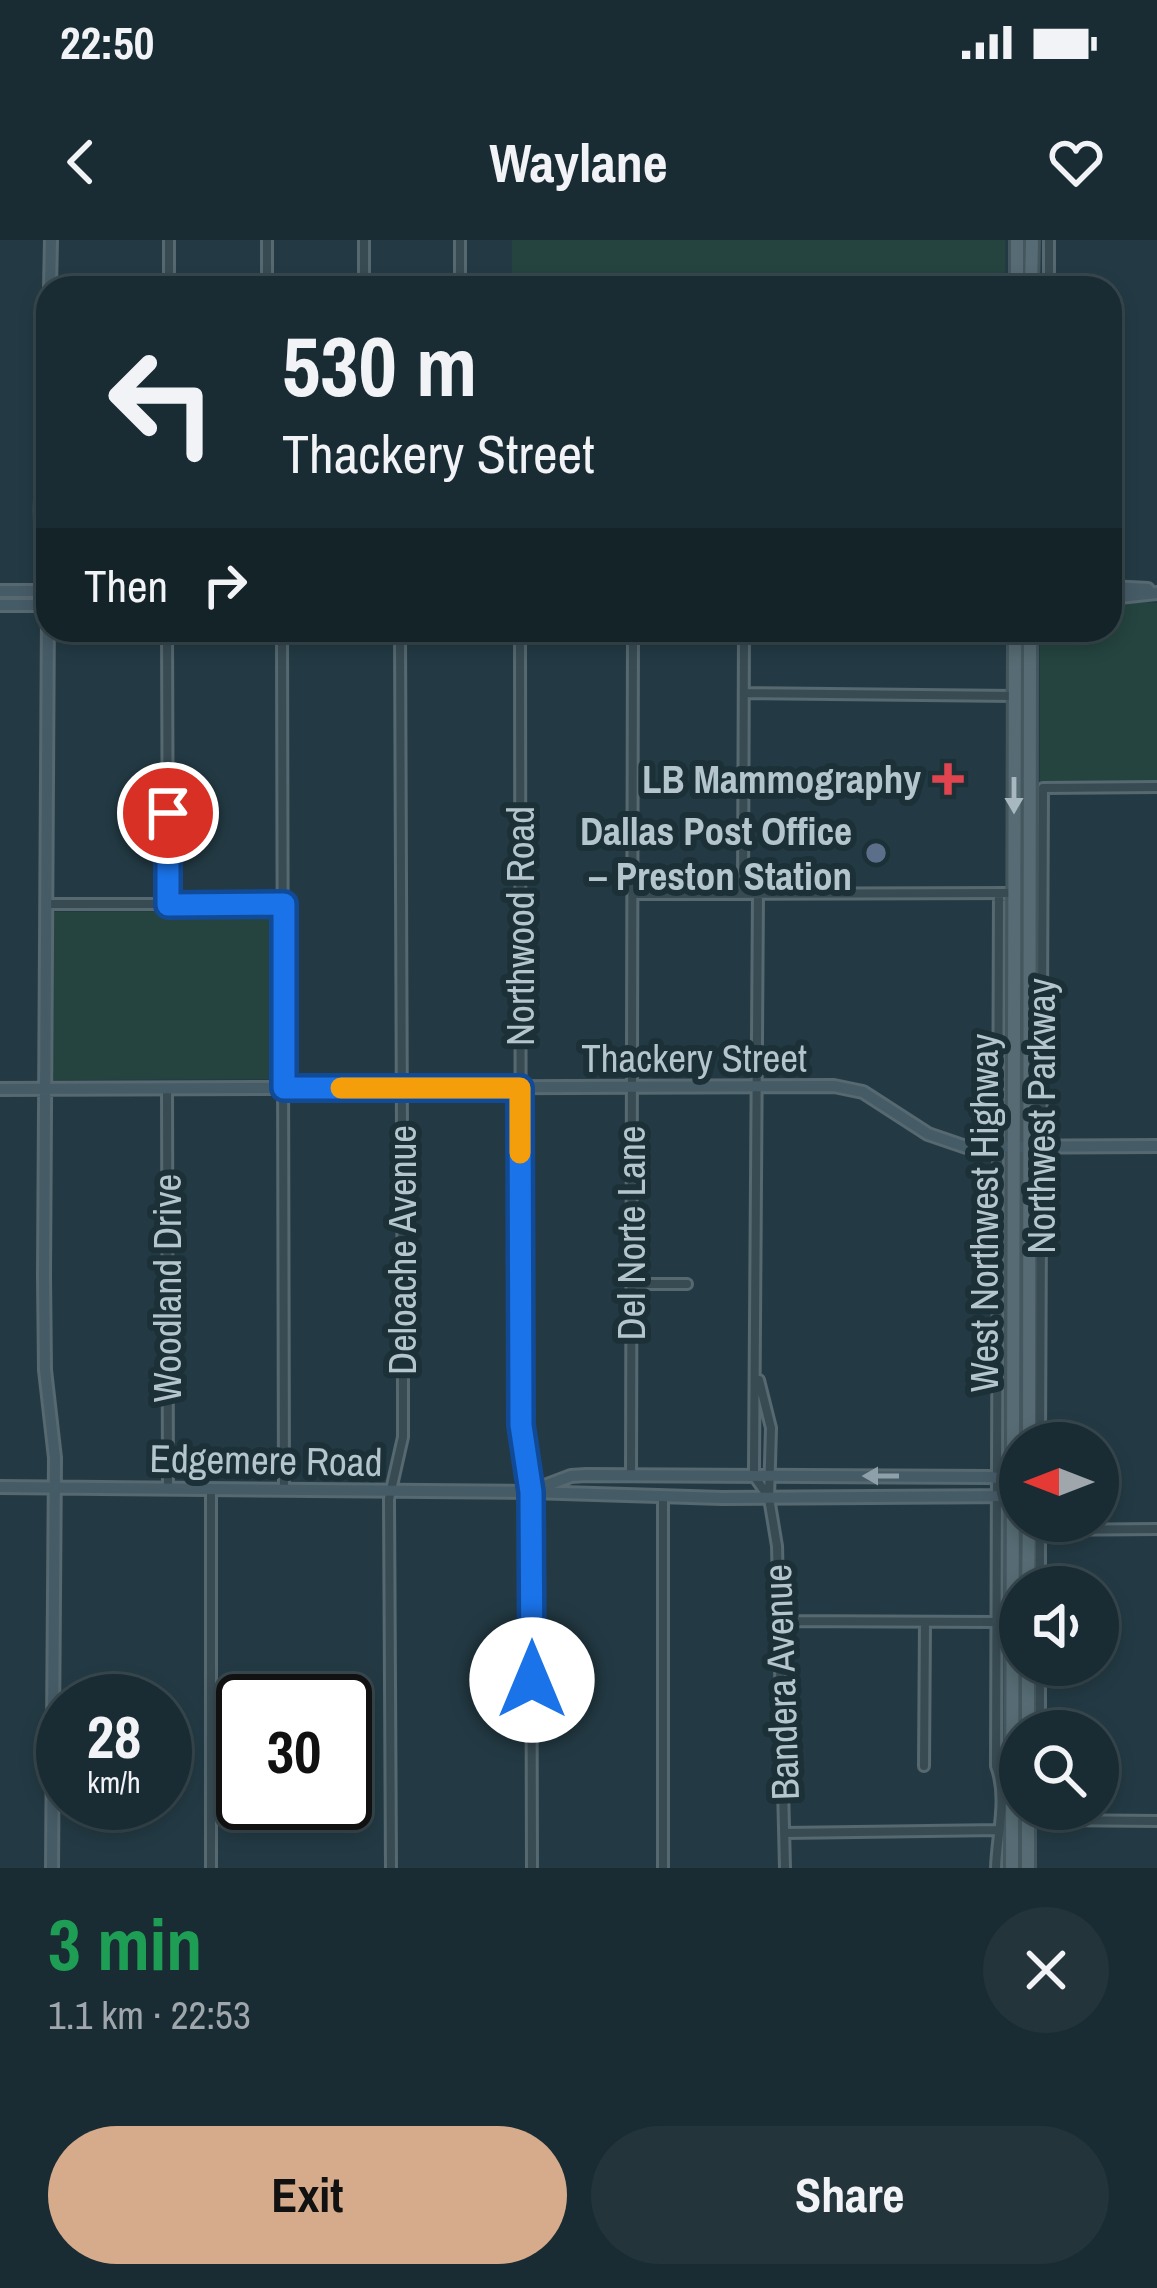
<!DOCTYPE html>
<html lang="en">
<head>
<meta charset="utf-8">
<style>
	:root { --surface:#1a2c33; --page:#23343b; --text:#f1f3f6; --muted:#9fa7ac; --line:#38484e; --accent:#d6ab8b }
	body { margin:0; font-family:"Archivo Narrow",sans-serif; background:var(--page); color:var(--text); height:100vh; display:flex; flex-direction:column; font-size:45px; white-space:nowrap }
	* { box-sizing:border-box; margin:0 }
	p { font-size:39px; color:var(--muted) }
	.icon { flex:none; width:66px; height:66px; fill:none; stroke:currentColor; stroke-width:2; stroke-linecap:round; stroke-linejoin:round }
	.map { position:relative; height:1628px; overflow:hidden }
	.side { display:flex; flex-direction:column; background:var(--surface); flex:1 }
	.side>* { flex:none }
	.guide { position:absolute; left:36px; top:36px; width:1086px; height:366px; border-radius:36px; box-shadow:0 6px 18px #0003,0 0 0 3px var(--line); background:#1a2c33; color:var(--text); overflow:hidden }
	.needle { width:78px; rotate:270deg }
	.fabs { position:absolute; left:999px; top:1182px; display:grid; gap:24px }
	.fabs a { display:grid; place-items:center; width:120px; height:120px; border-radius:50%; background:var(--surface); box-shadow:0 6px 18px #0003,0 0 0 3px var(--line); font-size:60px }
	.speed { position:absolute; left:36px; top:1434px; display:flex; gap:24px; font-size:60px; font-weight:700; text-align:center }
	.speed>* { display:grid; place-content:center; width:156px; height:156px; border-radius:50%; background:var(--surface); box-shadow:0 6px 18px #0003,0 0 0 3px var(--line); line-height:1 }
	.speed small { font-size:30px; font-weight:400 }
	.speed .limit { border:6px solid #111; border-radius:18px; background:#fff; color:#111 }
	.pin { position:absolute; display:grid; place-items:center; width:102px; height:102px; color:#fff; margin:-51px; border:6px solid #fff; border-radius:50%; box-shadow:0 3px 12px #0007 }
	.me { position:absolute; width:132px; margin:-66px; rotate:0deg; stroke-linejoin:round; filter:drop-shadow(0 0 9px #0008) }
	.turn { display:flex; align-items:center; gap:42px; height:252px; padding:0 48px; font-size:54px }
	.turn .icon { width:156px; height:156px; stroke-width:2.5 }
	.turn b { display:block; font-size:84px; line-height:102px }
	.then { display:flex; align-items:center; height:114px; padding:0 48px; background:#0003; gap:24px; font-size:45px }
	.round { display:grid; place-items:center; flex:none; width:126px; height:126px; border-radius:63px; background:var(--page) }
	.summary { display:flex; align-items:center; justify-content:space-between; height:204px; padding:0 48px }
	h1 { font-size:72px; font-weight:700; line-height:90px; color:#1e9e55 }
	.button { display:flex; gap:24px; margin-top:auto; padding:24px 48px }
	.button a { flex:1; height:138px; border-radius:72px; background:var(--accent); color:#111; font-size:48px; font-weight:700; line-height:138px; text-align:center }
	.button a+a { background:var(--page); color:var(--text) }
	.status { display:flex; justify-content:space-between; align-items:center; height:84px; padding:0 60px; background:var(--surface); direction:ltr }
	.status svg { height:33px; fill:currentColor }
	header { display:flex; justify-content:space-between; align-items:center; height:156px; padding:0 48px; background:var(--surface); font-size:54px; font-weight:700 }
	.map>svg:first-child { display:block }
	.green { fill:#25443f }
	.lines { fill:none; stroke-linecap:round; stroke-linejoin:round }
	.street-casing { stroke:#566870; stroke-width:14 }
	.secondary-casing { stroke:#566870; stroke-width:16 }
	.primary-casing { stroke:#44575f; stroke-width:18 }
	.street { stroke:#384b53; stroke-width:8 }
	.secondary { stroke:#455b66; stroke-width:10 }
	.primary { stroke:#566b73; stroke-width:12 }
	.oneway { fill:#a7b8c0 }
	.oneway2 { fill:#8ea0a9 }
	.route-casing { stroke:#114b97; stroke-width:30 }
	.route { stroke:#1a73e8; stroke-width:21 }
	.slow { stroke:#f59e0b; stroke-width:21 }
	.health-dot { fill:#e0444e; stroke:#1c3038; stroke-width:4.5 }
	.service-dot { fill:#5c6f8a; stroke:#1c3038; stroke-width:4.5 }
	.labels { text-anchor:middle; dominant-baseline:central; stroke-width:12; stroke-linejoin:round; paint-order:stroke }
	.poi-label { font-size:39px; font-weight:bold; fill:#b5c5cd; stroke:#1c3038; text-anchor:end }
	.street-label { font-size:39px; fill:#b5c5cd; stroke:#1c3038 }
</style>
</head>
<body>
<div class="status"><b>22:50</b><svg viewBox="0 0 49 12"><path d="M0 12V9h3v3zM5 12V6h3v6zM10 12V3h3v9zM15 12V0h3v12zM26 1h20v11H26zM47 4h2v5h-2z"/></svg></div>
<header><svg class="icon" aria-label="back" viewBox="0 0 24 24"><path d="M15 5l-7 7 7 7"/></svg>Waylane<svg class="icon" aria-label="heart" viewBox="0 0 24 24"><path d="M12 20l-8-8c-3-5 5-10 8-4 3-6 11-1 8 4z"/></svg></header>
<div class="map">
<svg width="1157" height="1628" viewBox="0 0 1157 1628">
	<rect width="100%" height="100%" fill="#233a44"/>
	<!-- green -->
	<path class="green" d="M512 0H1005V48H512Z
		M1127 362 1157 363V544L1040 545V390H1110V365Z
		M277 671V839L52 840 51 672Z"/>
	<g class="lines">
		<defs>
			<path id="street" d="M460 0V48
				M1049 0V48
				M169 48V0
				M267 48V0
				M364 48V0
				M167 390 168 665
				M282 390 284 1249
				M520 390 521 1185 531 1252 532 1628
				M744 453 1014 456
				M634 654 1013 653
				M743 654 744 390
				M758 654 754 1226V1236L768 1256
				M46 664H283
				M167 848 168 1248
				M631 1044H687
				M759 1140 771 1188 769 1258 777 1306 785 1628
				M1040 1203 1043 548 1157 547
				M631 1235 633 390
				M1041 1290 1157 1289
				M1040 1347V1281
				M778 1381 997 1382
				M1040 1491V1425
				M924 1526 925 1382
				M1039 1569 1043 1577 1050 1580 1157 1581
				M785 1593 999 1590
				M211 1628V1249
				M391 1628 389 1259 403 1197V1147L400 390
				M663 1628V1258
				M996 1628C997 1594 1008 1558 996 1526L999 653"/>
			<path id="secondary" d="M50 48 51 0
				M48 204C34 257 44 319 48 373L44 1036 45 1130 55 1218 52 1628
				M1110 347 1148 349
				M0 351H48
				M1110 358 1157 353
				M0 365H48
				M0 849 834 846 863 852 928 894 966 907 1157 906
				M0 1247 531 1252 722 1258 1020 1256
				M534 1250 571 1236 586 1235 990 1237 1020 1241"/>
			<path id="primary" d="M1017 48V0
				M1031 48 1032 0
				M1029 1203 1030 390
				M1028 1347 1029 1281
				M1028 1491V1425
				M1012 1628 1015 390
				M1028 1628V1569"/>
		</defs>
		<!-- street casing -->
		<use href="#street" class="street-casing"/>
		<!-- secondary casing -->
		<use href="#secondary" class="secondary-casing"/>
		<!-- primary casing -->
		<use href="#primary" class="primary-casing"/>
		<!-- street -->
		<use href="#street" class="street"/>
		<!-- secondary -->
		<use href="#secondary" class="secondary"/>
		<!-- primary -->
		<use href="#primary" class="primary"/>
	</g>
	<!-- one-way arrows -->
	<defs><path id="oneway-solid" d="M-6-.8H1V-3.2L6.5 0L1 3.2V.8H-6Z" transform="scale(3)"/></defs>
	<use class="oneway" href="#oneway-solid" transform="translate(1014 555) rotate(90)"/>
	<use class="oneway2" href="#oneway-solid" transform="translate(881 1236) rotate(-180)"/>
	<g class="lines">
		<defs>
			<path id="route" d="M168 573V665L284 664V848H520L521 1185 531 1252 532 1440"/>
		</defs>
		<!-- route casing -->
		<use href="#route" class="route-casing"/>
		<!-- route -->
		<use href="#route" class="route"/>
		<!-- slow -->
		<path class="slow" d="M341 848H520V913"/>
	</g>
	<!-- markers -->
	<path class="health-dot" d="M942 521h12v12h12v12h-12v12h-12v-12h-12v-12h12z"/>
	<circle class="service-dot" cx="876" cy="613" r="12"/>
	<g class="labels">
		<!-- poi labels -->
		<g class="poi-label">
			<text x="921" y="539">LB Mammography</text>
			<text x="852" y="591">Dallas Post Office<tspan x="852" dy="45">– Preston Station</tspan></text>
		</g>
		<!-- street labels -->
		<g class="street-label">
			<text transform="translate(520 686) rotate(-90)">Northwood Road</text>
			<text x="694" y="818">Thackery Street</text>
			<text transform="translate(1041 876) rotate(-90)">Northwest Parkway</text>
			<text transform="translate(984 973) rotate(-90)">West Northwest Highway</text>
			<text transform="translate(631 993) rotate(-90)">Del Norte Lane</text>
			<text transform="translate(402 1010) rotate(-90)">Deloache Avenue</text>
			<text transform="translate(167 1048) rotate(-90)">Woodland Drive</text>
			<text transform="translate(266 1220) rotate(1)">Edgemere Road</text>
			<text transform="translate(781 1442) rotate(-92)">Bandera Avenue</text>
		</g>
	</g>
</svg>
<div class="fabs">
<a><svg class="needle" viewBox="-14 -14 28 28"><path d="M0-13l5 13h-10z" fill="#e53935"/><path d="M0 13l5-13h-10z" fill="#9fa7ac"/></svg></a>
<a><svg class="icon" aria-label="sound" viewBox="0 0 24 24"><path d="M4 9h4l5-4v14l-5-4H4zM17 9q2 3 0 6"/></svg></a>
<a><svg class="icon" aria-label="search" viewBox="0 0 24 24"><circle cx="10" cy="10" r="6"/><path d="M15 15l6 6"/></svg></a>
</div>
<div class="speed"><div>28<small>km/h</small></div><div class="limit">30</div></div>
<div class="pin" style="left:168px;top:573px;background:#d93025"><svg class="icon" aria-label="arrive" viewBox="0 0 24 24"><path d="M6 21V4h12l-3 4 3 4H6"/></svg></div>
<svg class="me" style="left:532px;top:1440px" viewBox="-20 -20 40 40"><circle r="19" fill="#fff"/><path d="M0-13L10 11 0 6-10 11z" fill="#1a73e8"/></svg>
<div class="guide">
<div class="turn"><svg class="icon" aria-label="left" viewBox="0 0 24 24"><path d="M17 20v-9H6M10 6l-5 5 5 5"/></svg><div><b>530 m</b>Thackery Street</div></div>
<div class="then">Then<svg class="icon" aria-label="right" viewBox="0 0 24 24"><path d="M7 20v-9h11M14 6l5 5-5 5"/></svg></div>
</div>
</div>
<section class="side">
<div class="summary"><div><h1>3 min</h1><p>1.1 km · 22:53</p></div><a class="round"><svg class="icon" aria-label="close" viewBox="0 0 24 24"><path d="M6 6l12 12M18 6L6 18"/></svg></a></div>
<div class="button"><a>Exit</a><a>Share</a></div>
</section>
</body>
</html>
